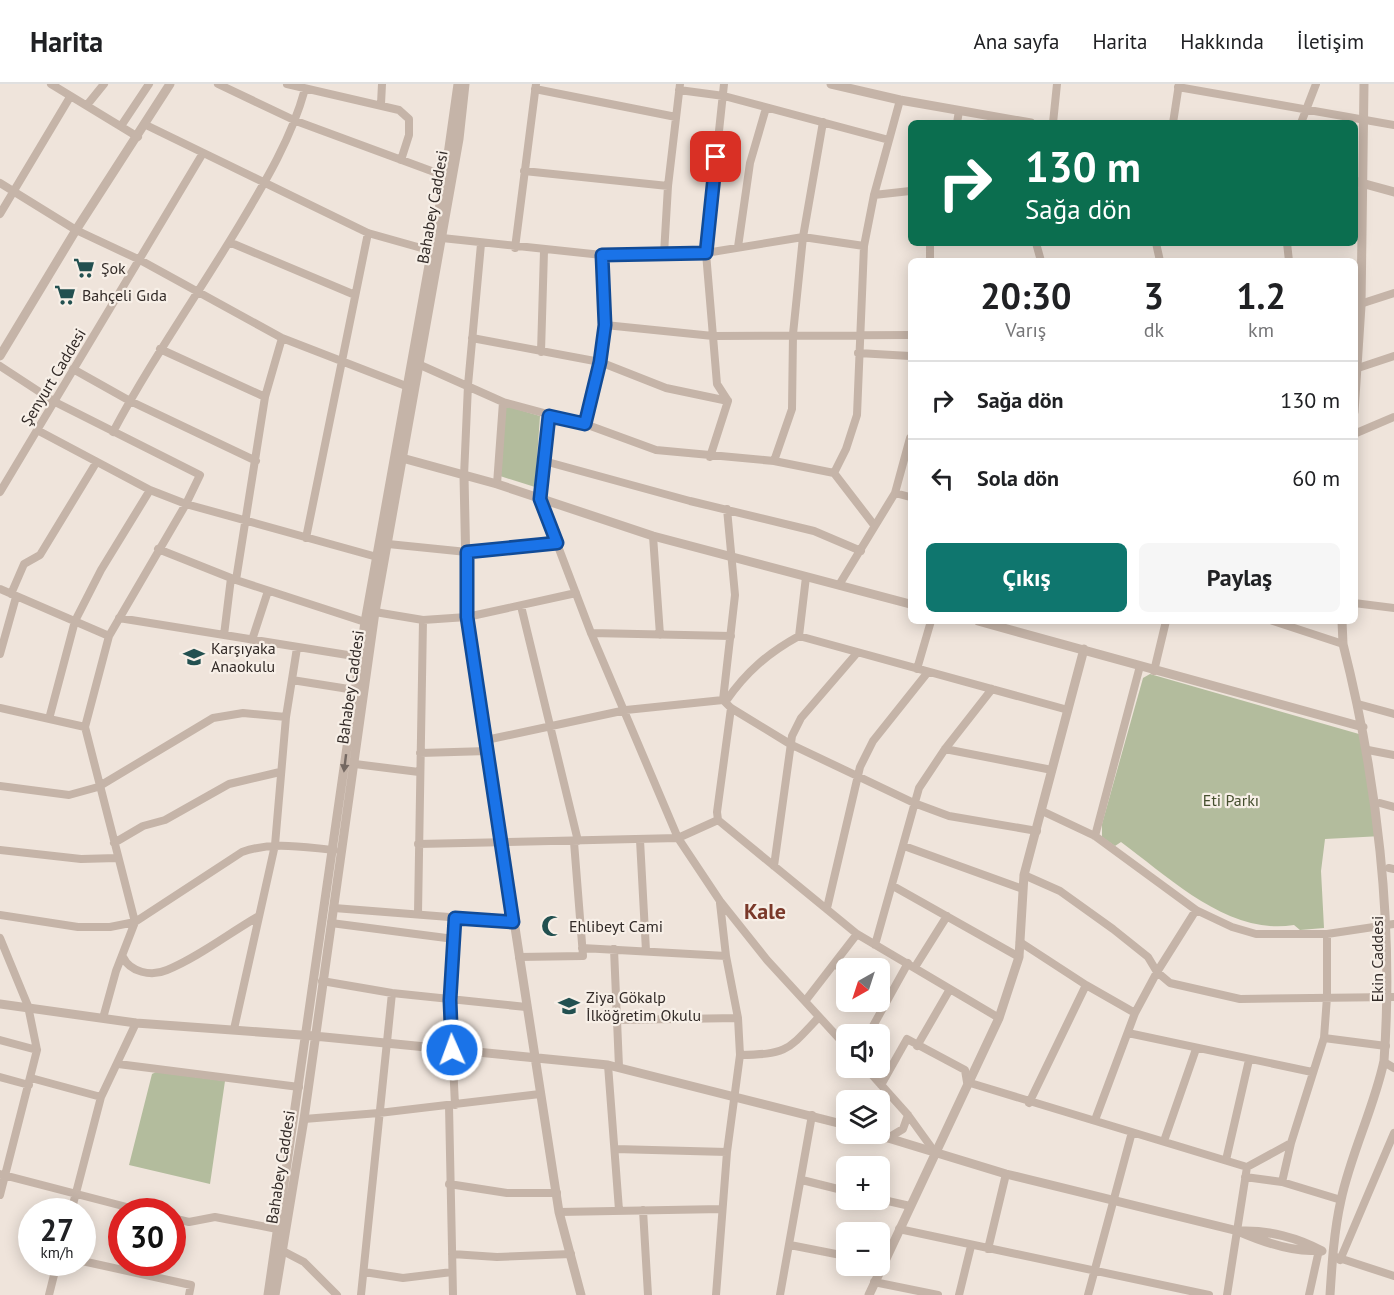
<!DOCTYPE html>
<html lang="tr">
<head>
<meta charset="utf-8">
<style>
	:root { --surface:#fff; --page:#f6f6f6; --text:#202124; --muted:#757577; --line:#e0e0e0; --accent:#0f766e }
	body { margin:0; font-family:"PT Sans",sans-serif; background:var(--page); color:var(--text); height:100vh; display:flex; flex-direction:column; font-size:22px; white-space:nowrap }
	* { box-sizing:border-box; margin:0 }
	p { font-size:20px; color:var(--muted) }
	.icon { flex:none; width:33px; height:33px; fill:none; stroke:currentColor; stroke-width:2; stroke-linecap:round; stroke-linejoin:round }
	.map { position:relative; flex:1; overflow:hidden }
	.sheet { position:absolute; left:908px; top:174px; width:450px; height:366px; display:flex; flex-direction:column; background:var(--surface); border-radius:9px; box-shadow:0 3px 15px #0003 }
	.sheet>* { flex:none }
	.hud { position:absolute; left:908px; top:36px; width:450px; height:126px; border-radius:9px; box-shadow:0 3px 15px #0003; background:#0b6e4f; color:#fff; overflow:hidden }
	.needle { width:39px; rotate:219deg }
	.fabs { position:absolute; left:836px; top:874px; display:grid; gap:12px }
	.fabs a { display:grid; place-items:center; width:54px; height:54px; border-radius:9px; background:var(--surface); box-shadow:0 3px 15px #0003; font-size:30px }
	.speed { position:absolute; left:18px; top:1114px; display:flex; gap:12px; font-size:30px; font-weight:700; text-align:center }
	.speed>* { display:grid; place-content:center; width:78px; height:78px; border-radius:50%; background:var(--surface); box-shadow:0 3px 15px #0003; line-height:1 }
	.speed small { font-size:15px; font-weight:400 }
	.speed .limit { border:9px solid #d22; background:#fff; color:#111 }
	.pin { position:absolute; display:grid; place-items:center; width:51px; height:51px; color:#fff; margin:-26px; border-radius:12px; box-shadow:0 3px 9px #0006 }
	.me { position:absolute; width:66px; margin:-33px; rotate:358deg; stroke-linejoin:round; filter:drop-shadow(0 0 4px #0008) }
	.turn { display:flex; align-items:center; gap:21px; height:126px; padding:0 18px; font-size:27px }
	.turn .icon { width:78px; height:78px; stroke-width:2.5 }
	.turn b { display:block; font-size:42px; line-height:51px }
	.eta { display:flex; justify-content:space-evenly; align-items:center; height:102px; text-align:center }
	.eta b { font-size:36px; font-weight:700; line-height:42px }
	.primary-button { display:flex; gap:12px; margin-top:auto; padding:12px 18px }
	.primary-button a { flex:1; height:69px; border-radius:9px; background:var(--accent); color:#fff; font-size:24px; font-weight:700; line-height:69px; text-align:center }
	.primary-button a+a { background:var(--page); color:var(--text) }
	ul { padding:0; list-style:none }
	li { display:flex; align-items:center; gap:18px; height:78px; padding:0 18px; border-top:2px solid var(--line) }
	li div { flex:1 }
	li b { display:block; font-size:22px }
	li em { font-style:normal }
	header { display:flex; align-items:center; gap:36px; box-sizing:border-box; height:84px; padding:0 30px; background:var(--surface); border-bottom:2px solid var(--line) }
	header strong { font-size:28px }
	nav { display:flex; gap:33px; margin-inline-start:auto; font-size:21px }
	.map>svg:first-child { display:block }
	.green { fill:#b3bc9d }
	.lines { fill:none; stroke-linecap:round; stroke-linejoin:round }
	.minor { stroke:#c5b4a8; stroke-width:8 }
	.tertiary { stroke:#c5b4a8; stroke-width:9 }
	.oneway { fill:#756962 }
	.route-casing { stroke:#114b97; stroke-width:15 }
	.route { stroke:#1a73e8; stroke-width:10 }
	.labels { text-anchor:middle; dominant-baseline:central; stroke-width:4.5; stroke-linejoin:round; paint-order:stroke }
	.street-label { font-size:16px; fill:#332b28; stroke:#f7efe7 }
	.poi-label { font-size:16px; fill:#332b28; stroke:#f7efe7; text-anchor:start }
	.park-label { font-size:16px; fill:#454f2e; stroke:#f7efe7 }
	.district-label { font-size:22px; font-weight:bold; fill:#7a3829; stroke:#f7efe7 }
</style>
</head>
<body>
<header>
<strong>Harita</strong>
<nav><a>Ana sayfa</a><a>Harita</a><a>Hakkında</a><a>İletişim</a></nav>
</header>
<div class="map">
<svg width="1394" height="1211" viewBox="0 0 1394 1211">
	<rect width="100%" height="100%" fill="#efe4db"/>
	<!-- green -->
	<path class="green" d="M506 322 540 332 535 403 500 392Z
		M1150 590 1359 650 1382 752 1325 755 1321 787 1324 844 1300 846 1294 841C1229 852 1170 794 1121 758L1115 762 1102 753V740L1143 594Z
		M156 988 225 997 210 1100 129 1081 152 990Z"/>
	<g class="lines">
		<!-- minor -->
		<path class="minor" d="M51 0 138 53
			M218 0 296 37 445 92
			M287 0 399 26 409 35V51L401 76
			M1178 3 1394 41
			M535 5 676 33
			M679 6 724 12 889 56
			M381 20 382 0
			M87 21 104 0
			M957 39 959 27
			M1053 39 1057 0
			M1173 39 1179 0
			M1301 39 1316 0
			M146 41 368 149 432 167
			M121 42 149 0
			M524 87 668 102
			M0 99 76 146 140 176 282 254 406 302
			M874 111 910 107
			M0 130 70 13
			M442 154 602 171 706 169 803 153 864 162
			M229 158 355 211
			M930 159V177
			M1036 159 1041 177
			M1156 159 1160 177
			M1287 159 1289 177
			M738 163 750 79 766 24
			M515 164 536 0
			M664 170 668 102 680 0
			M1354 222 1394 209
			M605 241 713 252 910 251
			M472 254 600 278 666 304 728 317
			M160 265 265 313
			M541 268 544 167
			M858 269 910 272
			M418 280 503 318 585 340 656 366 774 377 834 389 874 441
			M0 282 55 318 200 391 186 420 109 552 85 643 135 838 116 887 103 934
			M1358 284 1394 272
			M73 285 130 317 256 377
			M549 332 540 415 591 549 678 754 720 817 767 876 846 962
			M585 340 600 278 605 241 602 171
			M37 346 150 406 186 420 377 473
			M113 348C150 278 196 213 237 145 264 100 291 56 305 5
			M1354 350 1394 333
			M710 373 728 317 717 300 706 169 724 0
			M544 377 690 417 814 447 861 467
			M774 377 792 325 793 250 803 153 823 38
			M834 389 846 365 857 331 864 162 874 111 900 16
			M464 392 468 301 481 160
			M497 400 503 318
			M0 408 203 69
			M895 409 910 413
			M653 452 660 551
			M306 454 368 149
			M388 460 467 468 557 459
			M158 465 236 496 365 538
			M236 496 265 313 282 254
			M839 501 895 409 910 354
			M0 505 109 552
			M11 510 24 480 40 471 96 379
			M1354 519 1394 524
			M521 522 578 757
			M375 528 423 536 467 533 576 509
			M119 534 360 573
			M1273 537 1343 560
			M591 549 731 552
			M224 551 231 494
			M799 552 806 493
			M252 556 268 507
			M0 570 16 513
			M917 585 931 537
			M1154 587 1166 537
			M292 596 355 606
			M723 616 735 511 727 425
			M726 617C746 588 768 569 799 552L1068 626
			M1358 620 1394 630
			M0 624 85 643
			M731 624 717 728 718 736 857 850 999 934
			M49 635 75 537 101 486 150 406
			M486 656 626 626 723 616 731 624 790 660 914 719 949 732 1037 747
			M945 665 1052 686
			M1368 666 1394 671
			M420 669 488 667
			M355 680 419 688
			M0 702 69 711 98 703 213 634 243 629 286 633
			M1380 719 1394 723
			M1042 727 1095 752 1196 826 1232 843 1256 850H1327L1394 840
			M1095 752 1140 582
			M640 756 646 867
			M114 759 143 742 165 736 229 700 280 688
			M418 760 678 754 718 736
			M904 762 1023 805
			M0 766 81 775 117 774
			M774 782 792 652 801 634 857 569
			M1389 784 1394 785
			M1024 791 1060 807 1113 845 1148 873 1157 888 1170 899 1240 915 1394 913
			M893 802 1019 873
			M334 824 513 838
			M827 824 860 683 873 657 928 588
			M418 829 423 536
			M0 831 78 843H110L135 838 242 768C273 757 302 763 334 766
			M331 839 454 855
			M0 854 28 922 37 966 0 1111
			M1020 858 1086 901 1135 929
			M875 861 919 704 945 665 992 605
			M582 864 726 872
			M614 865 619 983
			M123 873C130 888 151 893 167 886 199 873 229 849 259 832
			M519 873 583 872 574 758
			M834 880 846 887
			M915 883 947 832
			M322 897 392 909 526 923
			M879 906 889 912
			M806 916 857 850
			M615 936 738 934
			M234 945 275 761 286 633 297 564
			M1128 949 1312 988
			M868 951 908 879
			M1324 954 1386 962
			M0 956 37 966
			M917 962 950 905
			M740 971C788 970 787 967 819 933
			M1384 978 1394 984
			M118 980 299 1003
			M608 981 619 1126
			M866 984 908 1031 934 1067
			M0 993 29 1001
			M31 994 101 1013
			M881 1001 907 955 965 986 967 998 1247 1083 1291 1059 1324 954 1327 913V850
			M1029 1019 1086 901
			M455 1021 450 916 455 834
			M449 1022 453 1211
			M304 1035 379 1029 540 1010
			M1095 1036 1135 929 1157 888 1196 826
			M888 1054 903 1045 908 1031
			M1164 1057 1196 965
			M615 1065 727 1068
			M1226 1076 1249 976
			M0 1090 146 1128
			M1245 1093 1282 1098 1341 1116
			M802 1096 846 1107
			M1282 1098 1291 1059
			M449 1100 507 1109H557
			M879 1115 910 1122
			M643 1126 648 1211
			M71 1128 101 1013 136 939
			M559 1128 722 1125
			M172 1134 189 1138 215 1133 277 1145
			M899 1145 1209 1211
			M790 1161 846 1172
			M988 1165 1006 1090
			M281 1166 304 1178 337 1211
			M452 1170 497 1173 571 1170
			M1336 1173 1394 1192
			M1340 1176 1394 1049
			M82 1177 191 1201 189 1211
			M364 1188 403 1194 452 1188
			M874 1198 938 1211
			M49 1211 57 1179
			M361 1211 392 909
			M716 1211 727 1068 740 971 738 934 726 872 720 819
			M780 1211 812 1031
			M959 1211 971 1162
			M1088 1211 1132 1048
			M1227 1211 1247 1083
			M1309 1211 1319 1166"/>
		<!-- tertiary -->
		<path class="tertiary" d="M831 0 900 16 1031 39
			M1354 97 1394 108
			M0 272 76 146 170 0
			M1354 328 1361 222 1364 0
			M402 374 497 400 653 452 910 520
			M464 392 467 533 559 1128 581 1211
			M978 537 1363 643
			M0 920 136 939 314 952 608 981 846 1041
			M875 1050 1006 1090 1238 1147C1261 1157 1295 1169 1319 1166
			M1241 1147C1268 1146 1299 1154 1322 1167
			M268 1211 365 538 445 92 458 0
			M275 1211 304 1035 375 528 459 55 465 0
			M869 1211 999 934 1019 873 1024 791 1084 565
			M1330 1211C1332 1179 1334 1147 1341 1116 1351 1069 1374 1024 1384 977 1394 839 1377 694 1343 560L1342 537"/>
	</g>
	<!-- one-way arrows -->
	<defs><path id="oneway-solid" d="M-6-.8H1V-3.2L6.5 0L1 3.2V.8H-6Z" transform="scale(1.5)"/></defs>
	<use class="oneway" href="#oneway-solid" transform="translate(345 679) rotate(97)"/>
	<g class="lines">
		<defs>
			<path id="route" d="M452 966 450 916 455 834 513 838 467 533V468L557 459 540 415 549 332 585 340 600 278 605 241 602 171 706 169 716 73"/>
		</defs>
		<!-- route casing -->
		<use href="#route" class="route-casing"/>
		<!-- route -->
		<use href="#route" class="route"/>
	</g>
	<!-- icons -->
	<defs>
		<symbol id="supermarket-bare" viewBox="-9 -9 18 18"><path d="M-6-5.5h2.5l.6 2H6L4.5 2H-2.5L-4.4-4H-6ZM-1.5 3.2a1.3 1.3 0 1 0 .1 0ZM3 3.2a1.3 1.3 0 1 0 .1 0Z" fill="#225050" stroke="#f7efe7" stroke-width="2.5" paint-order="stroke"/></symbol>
		<symbol id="school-bare" viewBox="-9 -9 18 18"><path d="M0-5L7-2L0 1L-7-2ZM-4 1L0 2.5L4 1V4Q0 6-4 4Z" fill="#225050" stroke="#f7efe7" stroke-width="2.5" paint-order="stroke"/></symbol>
		<symbol id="mosque-bare" viewBox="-9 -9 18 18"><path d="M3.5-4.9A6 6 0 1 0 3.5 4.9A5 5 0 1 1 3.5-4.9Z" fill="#225050" stroke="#f7efe7" stroke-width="2.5" paint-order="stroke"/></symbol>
	</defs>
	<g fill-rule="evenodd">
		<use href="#supermarket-bare" x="69" y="169" width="30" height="30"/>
		<use href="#supermarket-bare" x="50" y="196" width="30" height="30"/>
		<use href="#school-bare" x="179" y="558" width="30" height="30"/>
		<use href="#mosque-bare" x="537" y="827" width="30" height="30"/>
		<use href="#school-bare" x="554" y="907" width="30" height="30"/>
	</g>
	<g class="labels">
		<!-- street labels -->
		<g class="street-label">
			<text transform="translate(432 123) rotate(-80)">Bahabey Caddesi</text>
			<text transform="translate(53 293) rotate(-59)">Şenyurt Caddesi</text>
			<text transform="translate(350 603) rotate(-82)">Bahabey Caddesi</text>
			<text transform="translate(1377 875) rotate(-90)">Ekin Caddesi</text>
			<text transform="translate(280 1083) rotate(-81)">Bahabey Caddesi</text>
		</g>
		<!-- poi labels -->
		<g class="poi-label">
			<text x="101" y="184">Şok</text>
			<text x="82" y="211">Bahçeli Gıda</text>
			<text x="211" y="564">Karşıyaka<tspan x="211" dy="18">Anaokulu</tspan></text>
			<text x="569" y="842">Ehlibeyt Cami</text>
			<text x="586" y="913">Ziya Gökalp<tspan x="586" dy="18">İlköğretim Okulu</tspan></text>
		</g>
		<!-- park labels -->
		<g class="park-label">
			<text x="1231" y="716">Eti Parkı</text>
		</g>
		<!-- district labels -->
		<g class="district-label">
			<text x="765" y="827">Kale</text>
		</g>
	</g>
</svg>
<div class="fabs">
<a><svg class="needle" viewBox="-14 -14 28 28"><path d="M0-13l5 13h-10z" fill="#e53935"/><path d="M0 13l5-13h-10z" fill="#757577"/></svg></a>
<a><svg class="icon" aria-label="sound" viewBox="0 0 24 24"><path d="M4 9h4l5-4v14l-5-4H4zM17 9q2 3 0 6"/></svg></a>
<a><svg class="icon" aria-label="layers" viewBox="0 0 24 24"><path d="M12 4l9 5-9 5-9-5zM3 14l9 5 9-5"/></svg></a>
<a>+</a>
<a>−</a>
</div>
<div class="speed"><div>27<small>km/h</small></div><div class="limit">30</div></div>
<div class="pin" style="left:716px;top:73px;background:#d93025"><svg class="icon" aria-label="arrive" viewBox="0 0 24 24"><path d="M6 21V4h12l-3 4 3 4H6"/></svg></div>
<svg class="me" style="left:452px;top:966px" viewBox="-20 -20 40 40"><circle r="17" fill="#1a73e8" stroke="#fff" stroke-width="3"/><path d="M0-11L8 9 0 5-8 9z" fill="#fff"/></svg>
<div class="hud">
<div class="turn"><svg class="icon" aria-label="right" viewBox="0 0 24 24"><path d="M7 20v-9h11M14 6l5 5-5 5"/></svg><div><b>130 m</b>Sağa dön</div></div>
</div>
<section class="sheet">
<div class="eta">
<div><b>20:30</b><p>Varış</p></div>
<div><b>3</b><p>dk</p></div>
<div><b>1.2</b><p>km</p></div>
</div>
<ul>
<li><svg class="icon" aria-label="right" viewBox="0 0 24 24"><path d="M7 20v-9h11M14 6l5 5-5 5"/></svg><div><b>Sağa dön</b></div><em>130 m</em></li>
<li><svg class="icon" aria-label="left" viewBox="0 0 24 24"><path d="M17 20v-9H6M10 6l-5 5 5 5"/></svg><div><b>Sola dön</b></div><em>60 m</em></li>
</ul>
<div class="primary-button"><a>Çıkış</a><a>Paylaş</a></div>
</section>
</div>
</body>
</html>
